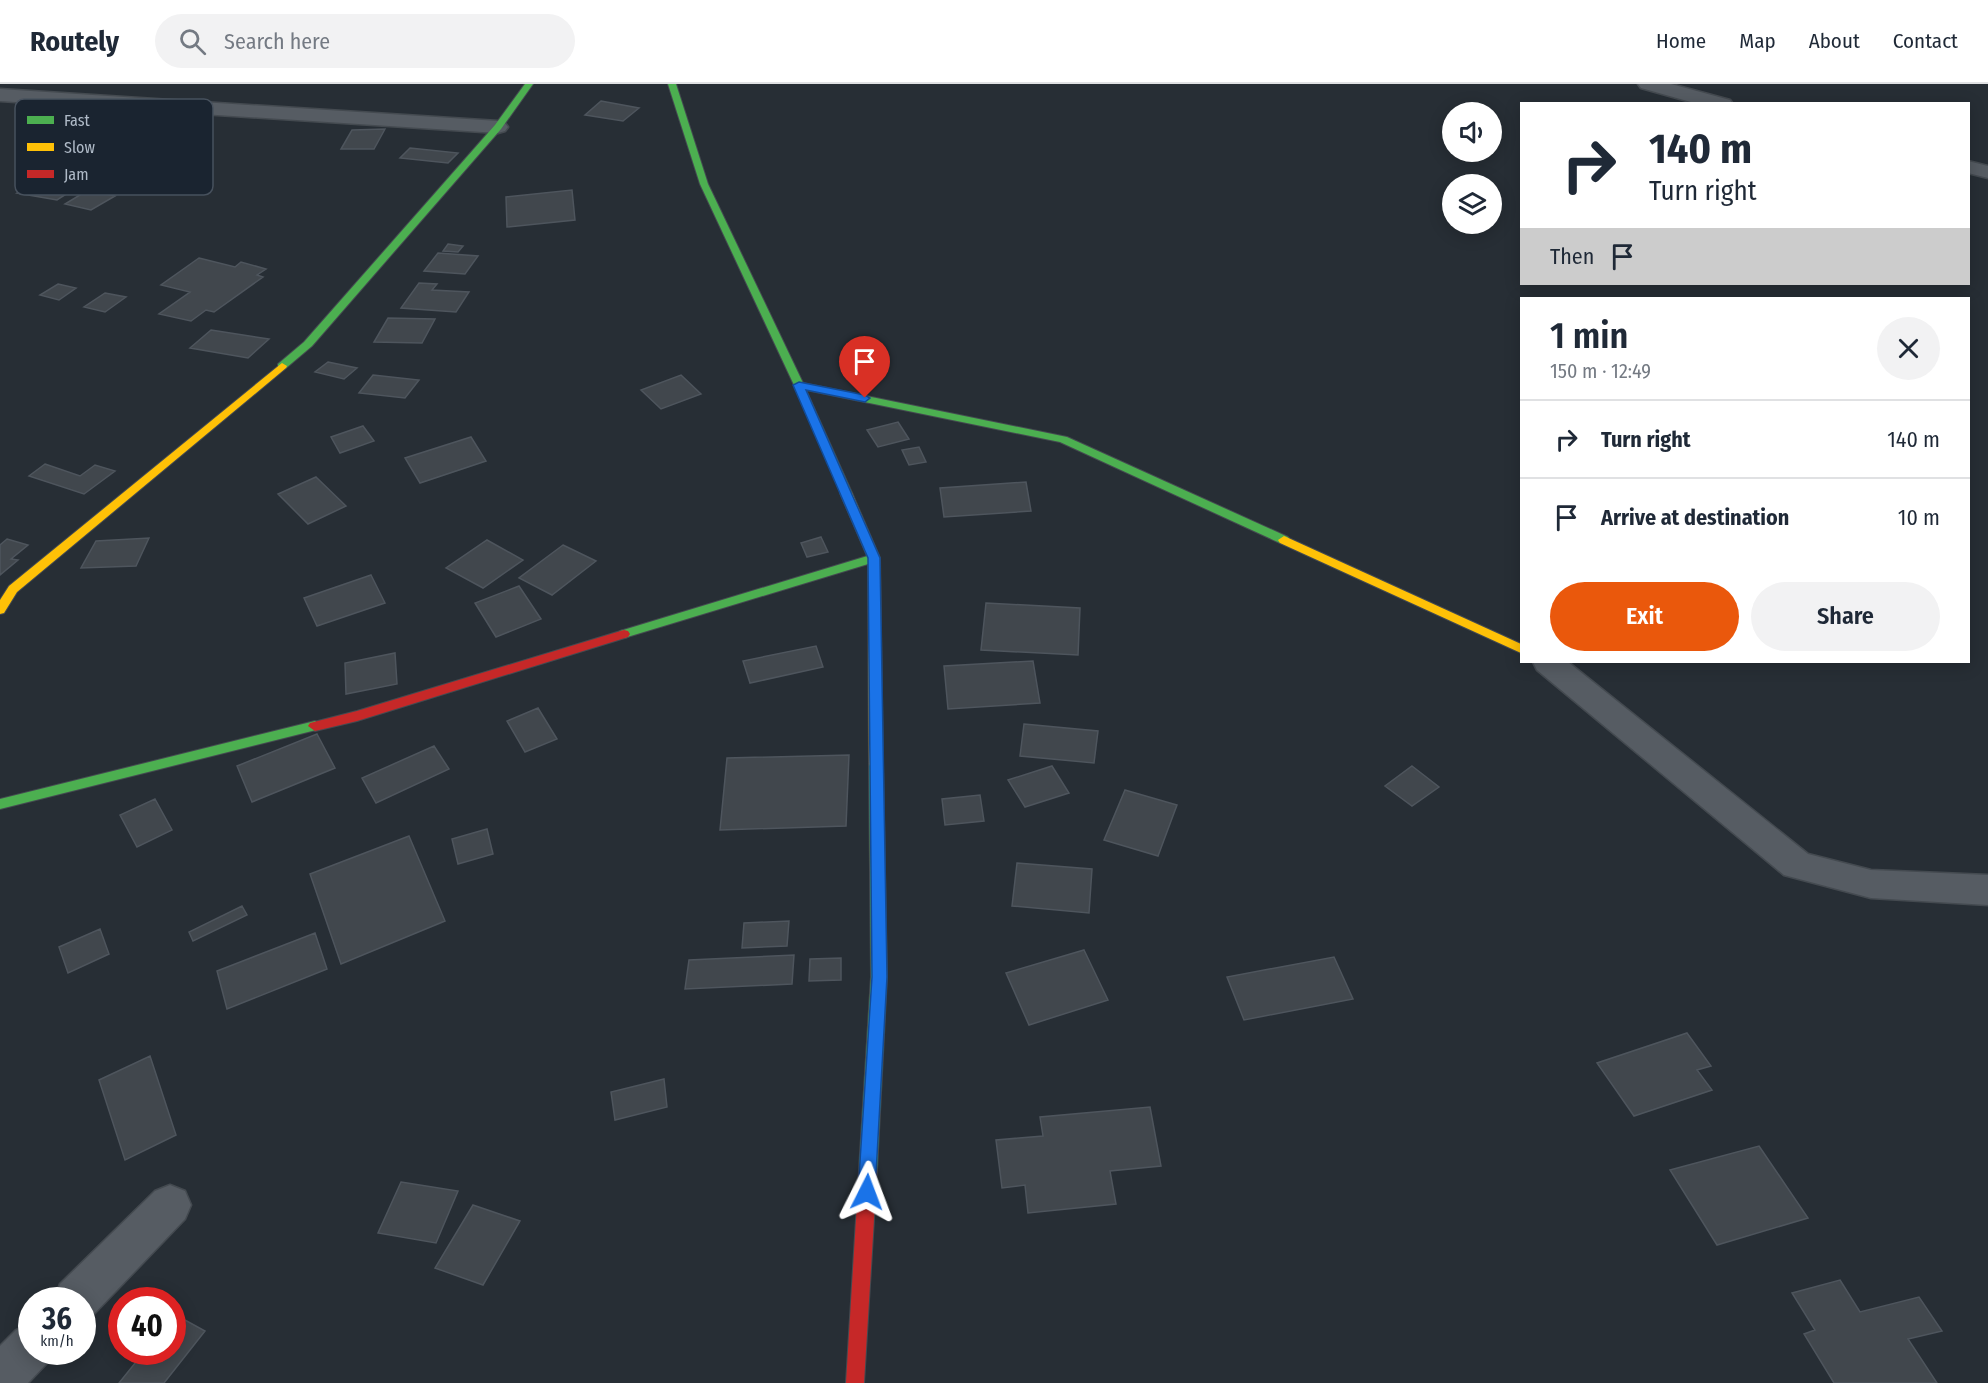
<!DOCTYPE html>
<html lang="en">
<head>
<meta charset="utf-8">
<style>
	:root { --surface:#fff; --page:#f2f2f3; --text:#1f2937; --muted:#747a83; --line:#e0e1e3; --accent:#ea580c }
	body { margin:0; font-family:"Fira Sans Condensed",sans-serif; background:var(--page); color:var(--text); height:100vh; display:flex; flex-direction:column; font-size:22px; white-space:nowrap }
	* { box-sizing:border-box; margin:0 }
	p { font-size:20px; color:var(--muted) }
	.icon { flex:none; width:33px; height:33px; fill:none; stroke:currentColor; stroke-width:2; stroke-linecap:round; stroke-linejoin:round }
	.map { position:relative; flex:1; overflow:hidden }
	.panel { position:absolute; left:1520px; top:213px; width:450px; height:366px; display:flex; flex-direction:column; background:var(--surface); border-radius:0px; box-shadow:0 3px 15px #0003 }
	.panel>* { flex:none }
	.banner { position:absolute; left:1520px; top:18px; width:450px; height:183px; border-radius:0px; box-shadow:0 3px 15px #0003; background:#fff; color:var(--text); overflow:hidden }
	.tools { position:absolute; left:1442px; top:18px; display:grid; gap:12px }
	.tools a { display:grid; place-items:center; width:60px; height:60px; border-radius:50%; background:var(--surface); box-shadow:0 3px 15px #0003; font-size:30px }
	.speed { position:absolute; left:18px; top:1203px; display:flex; gap:12px; font-size:30px; font-weight:700; text-align:center }
	.speed>* { display:grid; place-content:center; width:78px; height:78px; border-radius:50%; background:var(--surface); box-shadow:0 3px 15px #0003; line-height:1 }
	.speed small { font-size:15px; font-weight:400 }
	.speed .limit { border:9px solid #d22; background:#fff; color:#111 }
	.pin { position:absolute; display:grid; place-items:center; width:51px; height:51px; color:#fff; margin:-62px -26px; border-radius:50% 50% 50% 0; rotate:-45deg; box-shadow:0 0 6px #0007 }
	.pin .icon { rotate:45deg }
	.me { position:absolute; width:66px; margin:-33px; rotate:3deg; stroke-linejoin:round; filter:drop-shadow(0 0 4px #0008) }
	.turn { display:flex; align-items:center; gap:21px; height:126px; padding:0 30px; font-size:27px }
	.turn .icon { width:78px; height:78px; stroke-width:2.5 }
	.turn b { display:block; font-size:42px; line-height:51px }
	.then { display:flex; align-items:center; height:57px; padding:0 30px; background:#0003; gap:12px; font-size:22px }
	.round { display:grid; place-items:center; flex:none; width:63px; height:63px; border-radius:32px; background:var(--page) }
	.headline { display:flex; align-items:center; justify-content:space-between; height:102px; padding:0 30px }
	h1 { font-size:36px; font-weight:600; line-height:45px }
	.action { display:flex; gap:12px; margin-top:auto; padding:12px 30px }
	.action a { flex:1; height:69px; border-radius:36px; background:var(--accent); color:#fff; font-size:24px; font-weight:600; line-height:69px; text-align:center }
	.action a+a { background:var(--page); color:var(--text) }
	ul { padding:0; list-style:none }
	li { display:flex; align-items:center; gap:18px; height:78px; padding:0 30px; border-top:2px solid var(--line) }
	li div { flex:1 }
	li b { display:block; font-size:22px }
	li em { font-style:normal }
	header { display:flex; align-items:center; gap:36px; box-sizing:border-box; height:84px; padding:0 30px; background:var(--surface); border-bottom:2px solid var(--line) }
	header strong { font-size:28px }
	nav { display:flex; gap:33px; margin-inline-start:auto; font-size:21px }
	.search { width:420px; height:54px; background:var(--page); display:flex; align-items:center; gap:15px; box-sizing:border-box; padding:0 21px; border-radius:33px; color:var(--muted); font-size:22px }
	.map>svg:first-child { display:block }
	.building { fill:#41474d; stroke:#4e555d; stroke-width:1.5 }
	.lines { fill:none; stroke-linecap:round; stroke-linejoin:round }
	.street-casing { stroke:#444a50; stroke-width:3 }
	.fast-casing { stroke:#444a50; stroke-width:2 }
	.slow-casing { stroke:#444a50; stroke-width:2 }
	.jam-casing { stroke:#444a50; stroke-width:2 }
	.street { fill:#565c63; fill-rule:evenodd }
	.fast { fill:#4caf50; fill-rule:evenodd }
	.slow { fill:#ffc107; fill-rule:evenodd }
	.jam { fill:#c62828; fill-rule:evenodd }
	.route { fill:#1a73e8; stroke:#114b97; stroke-width:1.5 }
	.key { fill:#1a2430; stroke:#47515d; stroke-width:1.5 }
	.key-label { font-size:16px; fill:#afbac7 }
</style>
</head>
<body>
<header>
<strong>Routely</strong>
<div class="search"><svg class="icon" aria-label="search" viewBox="0 0 24 24"><circle cx="10" cy="10" r="6"/><path d="M15 15l6 6"/></svg>Search here</div>
<nav><a>Home</a><a>Map</a><a>About</a><a>Contact</a></nav>
</header>
<div class="map">
<svg width="1988" height="1299" viewBox="0 0 1988 1299">
	<rect width="100%" height="100%" fill="#272e35"/>
	<!-- building -->
	<path class="building" d="M601 17 639 24 623 37 585 31Z
		M385 45 374 65H341L352 46Z
		M410 64 458 69 448 79 400 74Z
		M39 95 79 102 57 116 17 109Z
		M88 106 115 112 91 126 65 120Z
		M572 106 575 136 507 143 506 113Z
		M448 160 463 162 458 168 443 167Z
		M438 169 478 172 465 190 424 187Z
		M199 174 235 183 241 178 266 185 257 191 263 193 214 228 206 226 191 237 159 230 190 208 161 201Z
		M419 199 437 200 432 206 469 208 456 228 401 224Z
		M58 200 76 204 59 216 40 211Z
		M105 209 126 213 105 228 84 223Z
		M388 234 435 235 422 259 374 258Z
		M211 246 269 255 248 274 190 264Z
		M328 278 357 284 344 295 315 288Z
		M373 291 419 296 405 314 359 309Z
		M681 291 701 310 661 325 641 306Z
		M898 338 909 355 878 363 867 346Z
		M363 342 374 357 340 369 331 353Z
		M471 353 486 377 420 399 405 374Z
		M919 363 926 378 909 381 902 366Z
		M45 380 80 392 95 381 115 387 84 410 29 392Z
		M316 393 346 422 308 440 278 410Z
		M1026 398 1031 427 944 433 940 404Z
		M821 453 828 468 807 473 801 459Z
		M149 454 136 482 81 484 96 457Z
		M7 455 28 461 11 475 18 476 0 491V461Z
		M487 456 523 476 483 504 446 484Z
		M563 461 596 477 552 511 519 494Z
		M371 491 385 519 317 542 304 514Z
		M519 502 541 535 496 553 475 519Z
		M986 519 1080 524 1078 571 981 566Z
		M816 562 823 583 750 599 743 577Z
		M395 569 397 600 346 610 345 579Z
		M1033 577 1040 619 948 625 944 582Z
		M538 624 557 655 525 668 507 637Z
		M1024 640 1098 647 1094 679 1020 672Z
		M317 650 335 684 252 718 237 682Z
		M434 662 449 685 376 719 362 694Z
		M849 671 846 742 720 746 727 674Z
		M1052 682 1069 709 1025 723 1008 696Z
		M1412 682 1439 703 1412 722 1385 702Z
		M1125 706 1177 721 1158 772 1104 756Z
		M980 711 984 737 945 741 942 715Z
		M155 715 172 746 137 763 120 731Z
		M487 745 493 770 458 780 452 755Z
		M409 752 445 837 341 880 310 790Z
		M1017 779 1092 785 1089 829 1012 822Z
		M242 822 247 831 193 857 189 848Z
		M789 837 787 862 742 864 744 839Z
		M100 845 109 870 68 889 59 863Z
		M315 849 327 885 227 925 217 887Z
		M1084 866 1108 916 1029 941 1006 889Z
		M794 871 792 900 685 905 689 876Z
		M1334 873 1353 915 1244 936 1227 893Z
		M841 874V896L809 897 810 875Z
		M1687 949 1711 982 1697 986 1712 1006 1634 1032 1597 979Z
		M150 972 176 1051 125 1076 99 996Z
		M664 995 667 1023 615 1036 611 1008Z
		M1150 1023 1161 1082 1110 1087 1116 1120 1028 1129 1025 1101 1002 1104 996 1056 1043 1052 1040 1033Z
		M1759 1062 1808 1134 1717 1161 1670 1086Z
		M401 1098 458 1107 436 1159 378 1149Z
		M473 1121 520 1137 483 1201 435 1184Z
		M1840 1196 1860 1228 1919 1213 1942 1247 1908 1255 1937 1299H1834L1804 1250 1815 1246 1792 1209Z
		M174 1230 205 1247 164 1299H119L144 1268H172Z"/>
	<g class="lines">
		<defs>
			<path id="street" d="M1638 0H1671L1730 16 1733 20H1698L1641 4Z
				M0 5 498 37 505 39 508 43 505 47 498 49 0 17Z
				M1968 77 1988 82V94L1968 89Z
				M1533 578H1568L1808 770 1871 786 1988 791V821L1871 814 1784 791 1537 586Z
				M170 1101 185 1107 191 1121 185 1135 92 1232 82 1235V1216H54L60 1200 155 1107Z
				M32 1239V1268H53L48 1278 28 1299H0V1262L16 1246Z"/>
			<path id="fast" d="M525 0H533L501 45 312 262 286 284H278V280L304 258 495 41Z
				M668 0H676L708 100 803 299 1067 353 1288 453 1290 456 1288 459H1280L1060 358 806 306 852 409 850 412H842L794 301 700 100Z
				M874 470 880 474 878 477 624 554 618 550 620 547Z
				M315 637 322 642 320 645 0 725V715Z
				M876 675 881 676 883 680 887 893 877 1086 874 1092 868 1094 862 1092 859 1086 871 893 869 680 871 676Z"/>
			<path id="slow" d="M282 279 287 282 286 284 17 508 4 529 0 530V516L9 502Z
				M846 405 852 409 880 474 883 680 881 684H871L869 680 868 474 840 409Z
				M1284 452 1521 560V569L1280 459 1278 456Z"/>
			<path id="jam" d="M624 546 628 547 630 550 628 553 357 637 315 647 308 642 310 639 357 627Z
				M868 1078 874 1080 877 1086 864 1299H846L859 1086 862 1080Z"/>
		</defs>
		<!-- street casing -->
		<use href="#street" class="street-casing"/>
		<!-- fast casing -->
		<use href="#fast" class="fast-casing"/>
		<!-- slow casing -->
		<use href="#slow" class="slow-casing"/>
		<!-- jam casing -->
		<use href="#jam" class="jam-casing"/>
		<!-- street -->
		<use href="#street" class="street"/>
		<!-- fast -->
		<use href="#fast" class="fast"/>
		<!-- slow -->
		<use href="#slow" class="slow"/>
		<!-- jam -->
		<use href="#jam" class="jam"/>
	</g>
	<!-- route -->
	<path class="route" d="M799 298 865 311 870 314 865 318 806 306 880 474 887 893 875 1108 873 1114 867 1116 860 1114 858 1108 872 893 868 474 793 301Z"/>
	<!-- legend -->
	<rect x="15" y="15" width="198" height="96" rx="9" class="key"/>
	<rect x="27" y="32" width="27" height="8" fill="#4caf50"/>
	<rect x="27" y="59" width="27" height="8" fill="#ffc107"/>
	<rect x="27" y="86" width="27" height="8" fill="#c62828"/>
	<g class="key-label">
		<text x="64" y="42">Fast</text>
		<text x="64" y="69">Slow</text>
		<text x="64" y="96">Jam</text>
	</g>
</svg>
<div class="tools">
<a><svg class="icon" aria-label="sound" viewBox="0 0 24 24"><path d="M4 9h4l5-4v14l-5-4H4zM17 9q2 3 0 6"/></svg></a>
<a><svg class="icon" aria-label="layers" viewBox="0 0 24 24"><path d="M12 4l9 5-9 5-9-5zM3 14l9 5 9-5"/></svg></a>
</div>
<div class="speed"><div>36<small>km/h</small></div><div class="limit">40</div></div>
<div class="pin" style="left:865px;top:314px;background:#d93025"><svg class="icon" aria-label="arrive" viewBox="0 0 24 24"><path d="M6 21V4h12l-3 4 3 4H6"/></svg></div>
<svg class="me" style="left:867px;top:1108px" viewBox="-20 -20 40 40"><path d="M0-17L14 15 0 8-14 15z" fill="#1a73e8" stroke="#fff" stroke-width="4"/></svg>
<div class="banner">
<div class="turn"><svg class="icon" aria-label="right" viewBox="0 0 24 24"><path d="M7 20v-9h11M14 6l5 5-5 5"/></svg><div><b>140 m</b>Turn right</div></div>
<div class="then">Then<svg class="icon" aria-label="arrive" viewBox="0 0 24 24"><path d="M6 21V4h12l-3 4 3 4H6"/></svg></div>
</div>
<section class="panel">
<div class="headline"><div><h1>1 min</h1><p>150 m · 12:49</p></div><a class="round"><svg class="icon" aria-label="close" viewBox="0 0 24 24"><path d="M6 6l12 12M18 6L6 18"/></svg></a></div>
<ul>
<li><svg class="icon" aria-label="right" viewBox="0 0 24 24"><path d="M7 20v-9h11M14 6l5 5-5 5"/></svg><div><b>Turn right</b></div><em>140 m</em></li>
<li><svg class="icon" aria-label="arrive" viewBox="0 0 24 24"><path d="M6 21V4h12l-3 4 3 4H6"/></svg><div><b>Arrive at destination</b></div><em>10 m</em></li>
</ul>
<div class="action"><a>Exit</a><a>Share</a></div>
</section>
</div>
</body>
</html>
